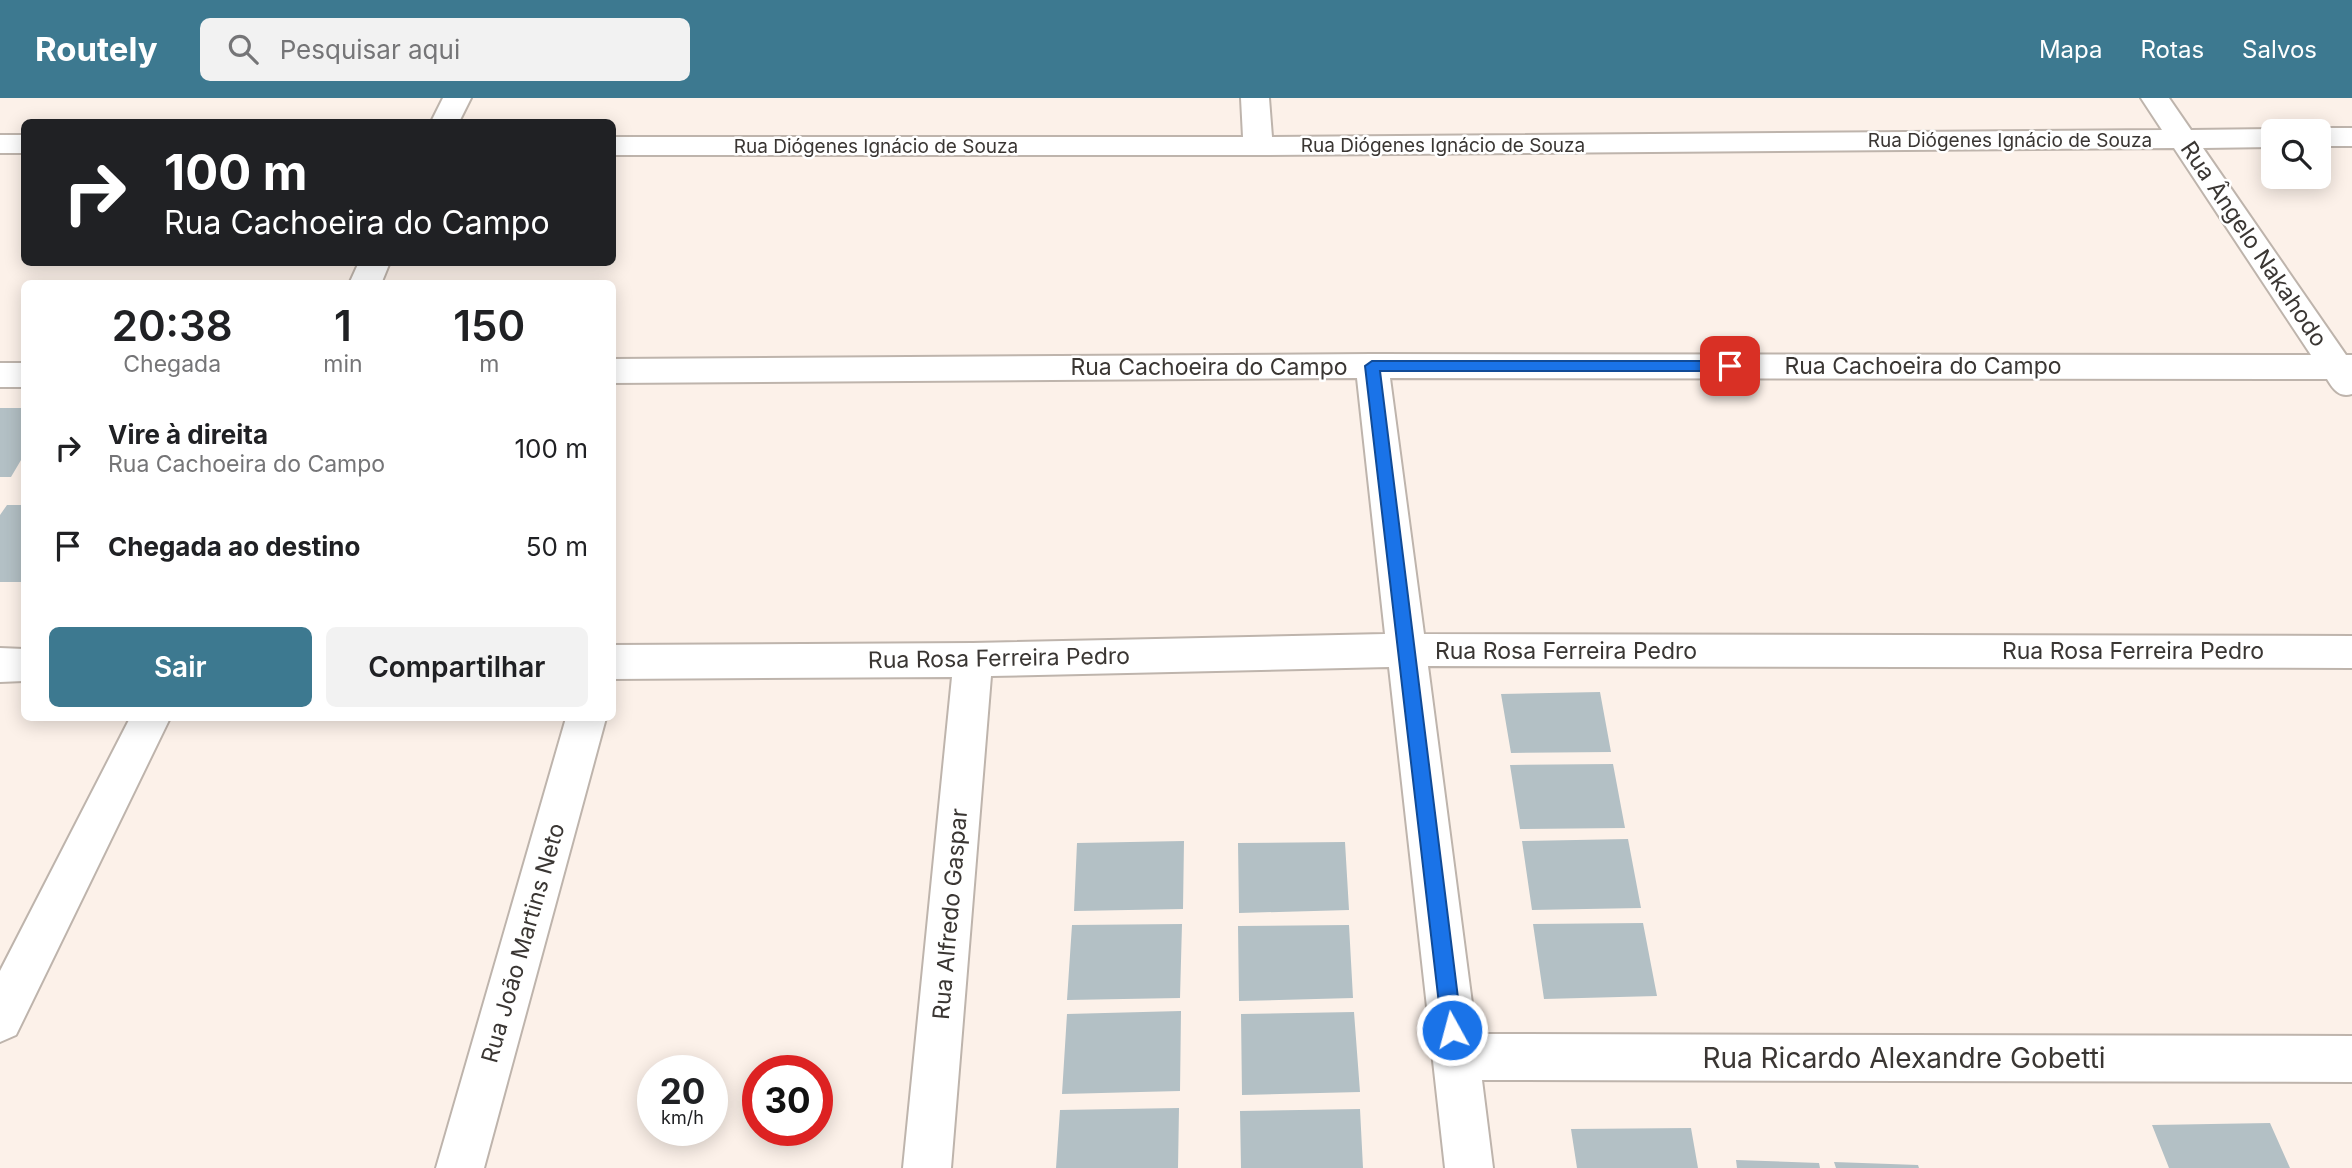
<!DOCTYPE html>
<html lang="pt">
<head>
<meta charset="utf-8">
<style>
	:root { --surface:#fff; --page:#f2f2f2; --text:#202124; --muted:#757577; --accent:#3d7990 }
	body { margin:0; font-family:Inter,sans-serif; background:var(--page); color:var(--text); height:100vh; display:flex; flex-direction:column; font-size:26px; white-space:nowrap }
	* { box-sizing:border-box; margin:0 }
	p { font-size:23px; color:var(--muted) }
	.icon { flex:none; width:38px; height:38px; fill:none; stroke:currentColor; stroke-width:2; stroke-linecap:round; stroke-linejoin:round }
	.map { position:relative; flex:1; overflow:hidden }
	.drawer { position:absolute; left:21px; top:182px; width:595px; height:441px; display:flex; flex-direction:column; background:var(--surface); border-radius:10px; box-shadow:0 4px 18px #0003 }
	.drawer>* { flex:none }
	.banner { position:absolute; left:21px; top:21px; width:595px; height:147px; border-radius:10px; box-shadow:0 4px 18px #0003; background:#202124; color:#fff; overflow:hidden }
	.buttons { position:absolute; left:2261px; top:21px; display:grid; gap:14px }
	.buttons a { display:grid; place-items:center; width:70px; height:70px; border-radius:10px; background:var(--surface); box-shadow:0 4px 18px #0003; font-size:35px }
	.speed { position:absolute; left:637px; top:957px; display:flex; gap:14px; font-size:35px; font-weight:700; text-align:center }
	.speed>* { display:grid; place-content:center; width:91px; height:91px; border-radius:50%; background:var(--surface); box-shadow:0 4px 18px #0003; line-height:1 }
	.speed small { font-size:18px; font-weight:400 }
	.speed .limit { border:10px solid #d22; background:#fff; color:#111 }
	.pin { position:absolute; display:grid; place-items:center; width:60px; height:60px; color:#fff; margin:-30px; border-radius:14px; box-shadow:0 4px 10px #0006 }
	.me { position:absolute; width:77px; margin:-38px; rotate:353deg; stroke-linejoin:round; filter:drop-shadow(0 0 5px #0008) }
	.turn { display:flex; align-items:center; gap:24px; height:147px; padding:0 28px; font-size:32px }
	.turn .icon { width:91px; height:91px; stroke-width:2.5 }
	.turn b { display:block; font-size:49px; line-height:60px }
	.eta { display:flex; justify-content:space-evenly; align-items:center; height:119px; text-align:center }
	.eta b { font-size:42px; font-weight:600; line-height:49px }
	.action { display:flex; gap:14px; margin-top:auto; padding:14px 28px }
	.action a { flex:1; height:80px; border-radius:10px; background:var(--accent); color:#fff; font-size:28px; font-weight:600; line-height:80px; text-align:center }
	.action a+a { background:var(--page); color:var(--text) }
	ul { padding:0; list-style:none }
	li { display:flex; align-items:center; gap:21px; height:98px; padding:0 28px }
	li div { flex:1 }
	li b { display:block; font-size:26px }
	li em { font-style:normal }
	header { display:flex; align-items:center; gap:42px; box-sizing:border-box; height:98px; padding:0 35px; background:var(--accent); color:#fff }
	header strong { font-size:33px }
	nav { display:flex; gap:38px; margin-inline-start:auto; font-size:24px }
	.search { width:490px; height:63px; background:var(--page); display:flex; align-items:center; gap:18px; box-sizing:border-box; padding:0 24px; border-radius:10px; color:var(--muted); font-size:26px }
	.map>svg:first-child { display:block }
	.building { fill:#b3c0c5 }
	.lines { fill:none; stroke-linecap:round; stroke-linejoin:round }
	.minor-casing { stroke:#beb4ac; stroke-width:4 }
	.minor { fill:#fff; fill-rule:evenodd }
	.route { fill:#1a73e8; stroke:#114b97; stroke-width:2 }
	.labels { text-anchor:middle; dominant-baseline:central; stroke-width:5; stroke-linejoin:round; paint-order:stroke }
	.far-street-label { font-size:19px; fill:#3a3633; stroke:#fff }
	.street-label { font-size:23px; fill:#3a3633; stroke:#fff }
	.near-street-label { font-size:28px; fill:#3a3633; stroke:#fff }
</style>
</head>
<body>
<header>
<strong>Routely</strong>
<div class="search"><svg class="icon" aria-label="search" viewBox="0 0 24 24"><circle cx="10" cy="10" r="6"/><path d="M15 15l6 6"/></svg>Pesquisar aqui</div>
<nav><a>Mapa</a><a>Rotas</a><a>Salvos</a></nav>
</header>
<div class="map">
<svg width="2352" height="1070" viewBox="0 0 2352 1070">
	<rect width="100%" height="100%" fill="#fcf1e9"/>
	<!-- building -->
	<path class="building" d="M0 310H24V357L11 379H0Z
		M7 407H24V478L21 484H0V417Z
		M1600 594 1611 654 1511 655 1501 596Z
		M1613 666 1625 730 1520 731 1510 667Z
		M1628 741 1641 810 1532 812 1522 743Z
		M1184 743 1183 811 1074 813 1077 745Z
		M1345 744 1349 812 1239 815 1238 745Z
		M1643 825 1657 898 1544 901 1533 826Z
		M1182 826 1180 900 1067 902 1072 827Z
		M1349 827 1353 900 1239 903 1238 828Z
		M1181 913 1180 993 1062 996 1067 916Z
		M1354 914 1360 994 1242 997 1241 916Z
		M1179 1010 1178 1070H1056L1060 1012Z
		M1360 1011 1363 1070H1241L1240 1013Z
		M2270 1025 2290 1070H2169L2152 1027Z
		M1691 1030 1698 1070H1577L1571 1031Z
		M1736 1062 1819 1065 1820 1070H1737Z
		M1834 1064 1918 1067 1919 1070H1836Z"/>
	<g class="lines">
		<defs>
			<path id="minor" d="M443 0H471L459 24H431Z
				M1241 0H1269L1272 39 2162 32 2141 0H2169L2191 32 2273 31 2282 33H2273V49L2203 50 2346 257H2352V296C2339 300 2333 291 2327 281L1390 280 1424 536 2352 538V570L1428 568 1476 936 2352 938V984L1482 982 1493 1070H1445L1389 569 991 578 951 1070H903L952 579 612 581V547L973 545 1385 536 1357 280 612 285V261L1372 256 2311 257 2174 50 1258 57H612V39H1243Z
				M2319 30H2352V48H2319V33H2308Z
				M0 37H24V55H0Z
				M359 164H390L381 186H349Z
				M0 265H24V289H0Z
				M0 550 24 551V583L0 584Z
				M130 620H170L16 937 0 944V873Z
				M566 620H606L484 1070H436Z"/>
		</defs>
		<!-- minor casing -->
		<use href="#minor" class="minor-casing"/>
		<!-- minor -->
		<use href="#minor" class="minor"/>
	</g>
	<!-- route -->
	<path class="route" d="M1372 263H1730L1737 268 1730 273H1380L1462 932 1459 939 1452 942 1445 939 1442 932 1365 268Z"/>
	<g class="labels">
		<!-- far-street labels -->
		<g class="far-street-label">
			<text x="2010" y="42">Rua Diógenes Ignácio de Souza</text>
			<text x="1443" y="47">Rua Diógenes Ignácio de Souza</text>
			<text x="876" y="48">Rua Diógenes Ignácio de Souza</text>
		</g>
		<!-- street labels -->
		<g class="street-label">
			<text transform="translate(2254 146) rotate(56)">Rua Ângelo Nakahodo</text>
			<text x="1923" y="268">Rua Cachoeira do Campo</text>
			<text x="1209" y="269">Rua Cachoeira do Campo</text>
			<text x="1566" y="553">Rua Rosa Ferreira Pedro</text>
			<text x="2133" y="553">Rua Rosa Ferreira Pedro</text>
			<text transform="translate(999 560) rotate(-1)">Rua Rosa Ferreira Pedro</text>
			<text transform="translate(950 816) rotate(-85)">Rua Alfredo Gaspar</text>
			<text transform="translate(523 845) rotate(-74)">Rua João Martins Neto</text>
		</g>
		<!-- near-street labels -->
		<g class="near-street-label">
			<text x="1904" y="960">Rua Ricardo Alexandre Gobetti</text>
		</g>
	</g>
</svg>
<div class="buttons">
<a><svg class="icon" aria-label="search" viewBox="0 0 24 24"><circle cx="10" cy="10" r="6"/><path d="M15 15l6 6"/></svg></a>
</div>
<div class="speed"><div>20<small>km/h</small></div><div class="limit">30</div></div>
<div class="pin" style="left:1730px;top:268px;background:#d93025"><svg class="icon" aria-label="arrive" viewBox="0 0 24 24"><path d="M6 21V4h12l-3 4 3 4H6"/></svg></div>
<svg class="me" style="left:1452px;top:932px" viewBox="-20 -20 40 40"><circle r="17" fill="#1a73e8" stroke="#fff" stroke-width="3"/><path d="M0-11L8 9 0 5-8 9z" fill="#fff"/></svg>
<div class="banner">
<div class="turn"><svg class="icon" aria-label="right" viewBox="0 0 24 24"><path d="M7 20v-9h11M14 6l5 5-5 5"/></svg><div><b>100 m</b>Rua Cachoeira do Campo</div></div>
</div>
<section class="drawer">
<div class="eta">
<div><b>20:38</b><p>Chegada</p></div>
<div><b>1</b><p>min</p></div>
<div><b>150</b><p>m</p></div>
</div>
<ul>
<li><svg class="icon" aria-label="right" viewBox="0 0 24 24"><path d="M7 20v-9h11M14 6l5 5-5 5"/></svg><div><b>Vire à direita</b><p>Rua Cachoeira do Campo</p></div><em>100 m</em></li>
<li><svg class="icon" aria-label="arrive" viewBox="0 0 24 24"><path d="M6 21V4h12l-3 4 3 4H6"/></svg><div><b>Chegada ao destino</b></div><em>50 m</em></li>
</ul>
<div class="action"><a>Sair</a><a>Compartilhar</a></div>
</section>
</div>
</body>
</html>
